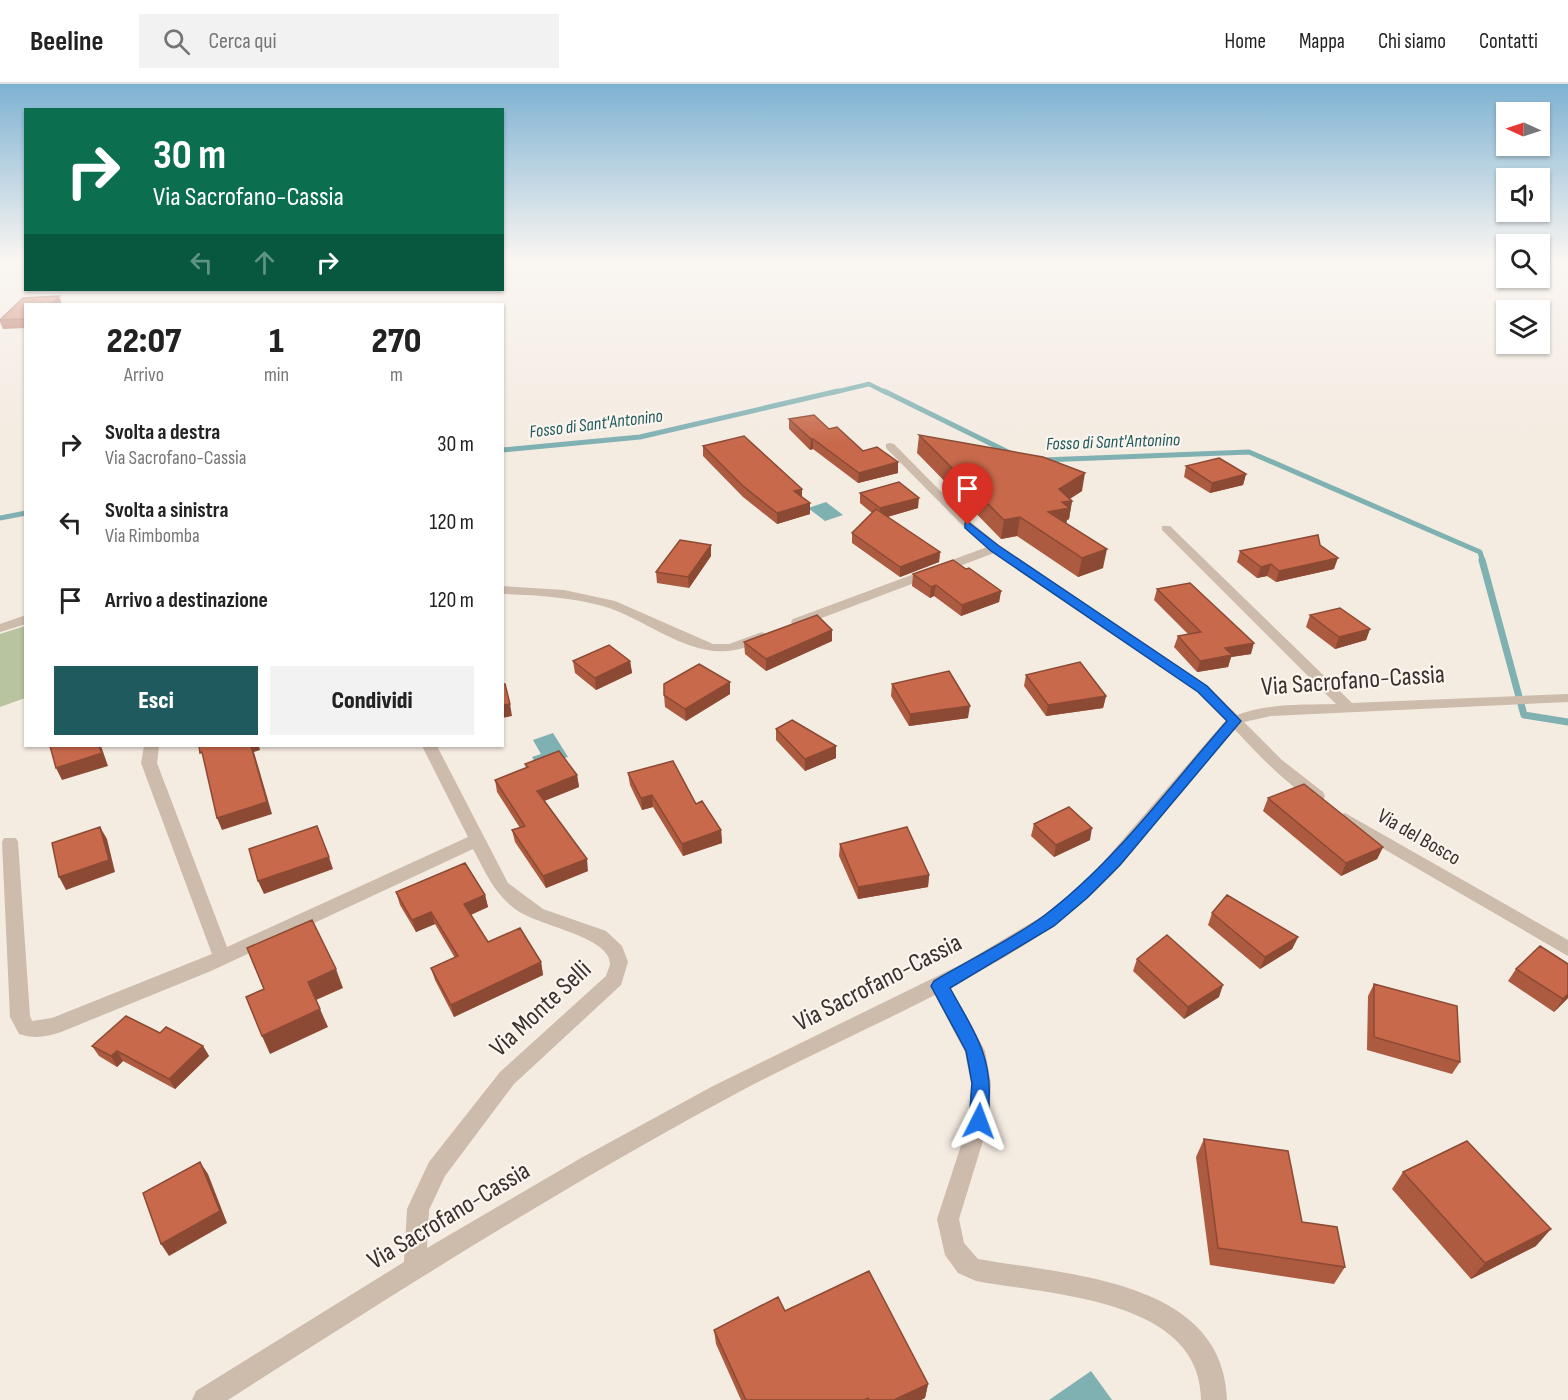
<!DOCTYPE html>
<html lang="it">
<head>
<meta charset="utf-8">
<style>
	:root { --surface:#fff; --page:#f2f2f2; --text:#222; --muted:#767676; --line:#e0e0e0; --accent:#1f5a5e }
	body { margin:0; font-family:"Sofia Sans Condensed",sans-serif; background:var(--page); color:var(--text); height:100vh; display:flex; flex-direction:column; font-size:22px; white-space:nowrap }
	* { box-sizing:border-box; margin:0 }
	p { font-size:20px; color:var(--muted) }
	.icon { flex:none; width:33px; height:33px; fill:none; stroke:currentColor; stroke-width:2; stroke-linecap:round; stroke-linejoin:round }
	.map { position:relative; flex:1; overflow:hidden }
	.drawer { position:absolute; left:24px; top:219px; width:480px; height:444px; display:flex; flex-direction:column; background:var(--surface); border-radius:0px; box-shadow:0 2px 4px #0004 }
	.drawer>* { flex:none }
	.guide { position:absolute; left:24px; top:24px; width:480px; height:183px; border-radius:0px; box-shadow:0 2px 4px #0004; background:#0b6e4f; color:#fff; overflow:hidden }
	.needle { width:39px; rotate:273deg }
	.fabs { position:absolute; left:1496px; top:18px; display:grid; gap:12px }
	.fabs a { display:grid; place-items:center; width:54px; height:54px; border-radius:0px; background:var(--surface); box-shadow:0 2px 4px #0004; font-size:30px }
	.pin { position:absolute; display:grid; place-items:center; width:51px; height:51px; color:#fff; margin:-62px -26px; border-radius:50% 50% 50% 0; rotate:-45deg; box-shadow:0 0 6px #0007 }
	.pin .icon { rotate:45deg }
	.me { position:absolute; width:66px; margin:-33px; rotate:3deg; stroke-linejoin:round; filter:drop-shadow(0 0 4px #0008) }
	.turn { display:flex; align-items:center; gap:21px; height:126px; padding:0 30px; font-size:27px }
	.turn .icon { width:78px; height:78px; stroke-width:2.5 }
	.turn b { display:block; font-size:42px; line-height:51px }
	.lanes { display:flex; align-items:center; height:57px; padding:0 30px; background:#0003; justify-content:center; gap:30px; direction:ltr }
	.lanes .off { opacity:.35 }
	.eta { display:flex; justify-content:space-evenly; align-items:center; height:102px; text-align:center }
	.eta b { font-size:36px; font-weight:800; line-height:42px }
	.action { display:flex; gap:12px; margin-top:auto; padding:12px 30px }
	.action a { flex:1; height:69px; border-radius:0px; background:var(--accent); color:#fff; font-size:24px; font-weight:800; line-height:69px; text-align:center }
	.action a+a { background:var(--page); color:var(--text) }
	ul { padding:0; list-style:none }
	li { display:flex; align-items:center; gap:18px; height:78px; padding:0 30px }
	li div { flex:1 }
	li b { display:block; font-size:22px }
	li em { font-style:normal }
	header { display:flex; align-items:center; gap:36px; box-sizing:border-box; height:84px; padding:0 30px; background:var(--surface); border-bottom:2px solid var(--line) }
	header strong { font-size:28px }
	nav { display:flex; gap:33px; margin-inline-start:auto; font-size:21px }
	.search { width:420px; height:54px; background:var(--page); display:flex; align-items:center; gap:15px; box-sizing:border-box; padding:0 21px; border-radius:0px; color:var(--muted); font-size:22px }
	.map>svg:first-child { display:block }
	.green { fill:#b8c4a0 }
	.water { fill:#7fb0b2 }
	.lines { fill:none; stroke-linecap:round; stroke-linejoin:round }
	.stream-far2 { stroke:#7fb0b2; stroke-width:4.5 }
	.stream-far1 { stroke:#7fb0b2; stroke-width:5 }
	.stream { stroke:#7fb0b2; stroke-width:7 }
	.minor { fill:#cdbbac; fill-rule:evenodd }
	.wall { fill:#ac5a40 }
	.shaded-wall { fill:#8c4a34 }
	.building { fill:#c8694b; stroke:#8c4a34; stroke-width:1.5 }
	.route { fill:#1a73e8; stroke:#114b97; stroke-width:1.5 }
	.labels { text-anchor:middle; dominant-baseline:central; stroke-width:4.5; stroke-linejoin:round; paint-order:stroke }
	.far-water-label { font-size:18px; font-style:italic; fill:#1f5a5e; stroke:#fbf5ee }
	.street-label { font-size:21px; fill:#3b302b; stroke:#fbf5ee }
	.near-street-label { font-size:26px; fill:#3b302b; stroke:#fbf5ee }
</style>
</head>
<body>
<header>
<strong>Beeline</strong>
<div class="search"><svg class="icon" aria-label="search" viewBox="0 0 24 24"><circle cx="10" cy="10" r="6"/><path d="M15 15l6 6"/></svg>Cerca qui</div>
<nav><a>Home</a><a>Mappa</a><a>Chi siamo</a><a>Contatti</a></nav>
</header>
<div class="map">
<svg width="1568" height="1316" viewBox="0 0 1568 1316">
	<rect width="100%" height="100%" fill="#f4ebe1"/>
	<!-- green -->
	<path class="green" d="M25 542V614L0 623V550Z"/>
	<!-- water -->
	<path class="water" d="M826 418 843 431 825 437 808 424Z
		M553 649 568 673 538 683 532 673 541 670 533 656Z
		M1091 1287 1112 1316H1049Z"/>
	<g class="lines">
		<!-- stream-far2 -->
		<path class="stream-far2" d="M831 309 869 300 887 309"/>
		<!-- stream-far1 -->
		<path class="stream-far1" d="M884 307 1012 370
			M502 366 640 353 838 307
			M1043 376 1249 368 1480 468 1483 478
			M0 434 26 429"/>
		<!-- stream -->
		<path class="stream" d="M1482 476 1524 631 1568 638"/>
		<!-- minor -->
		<path class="minor" d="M890 359 894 360 972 439 999 461 1208 602 1237 631C1268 619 1303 621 1336 620L1162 446V442H1170L1352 619 1568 610V618L1271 632 1244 638 1282 676 1323 708 1325 712 1323 716C1303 721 1249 660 1234 645 1188 689 1155 746 1111 792 1065 840 1008 873 950 903L985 967 991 1000 989 1037 959 1135 964 1159 978 1175C1066 1191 1224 1195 1227 1316H1201C1201 1214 1049 1211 976 1197L958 1189 945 1171 937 1135 969 1037 971 1000 965 968 935 911C867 946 796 977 728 1014 557 1106 392 1211 228 1316H192L196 1307 404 1178 407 1125 429 1078 500 988 606 892C607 888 610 883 610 879 609 852 537 842 515 825 493 808 486 789 473 765L211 887 61 948C46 953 34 955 19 950L10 933 2 758 4 754H16L18 758 30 932 32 937 52 934 212 870 141 679 144 662H159L157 679 227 863 468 753 422 662H437L508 799 543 825 606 847 622 862 628 878 621 901 514 1000 445 1092 429 1126 427 1164 581 1074 713 1002 962 880 1041 833 1061 818 1099 783 1226 636 1198 608 994 469 803 541H793L791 538 793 535 987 463 964 443 886 364V360Z
			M502 502 564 506 615 517 713 560H729L762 548 769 552C764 557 755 559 749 562 696 583 651 536 603 522 570 513 536 511 502 510Z
			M26 531V540L0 548V540Z
			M1345 729 1568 856V872L1339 739 1337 735 1339 731Z"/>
	</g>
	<!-- wall -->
	<path class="wall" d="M26 220V244L3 245 0 238V235Z
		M789 335 829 345 898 389 858 399 813 365 810 366 789 345Z
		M919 351 1082 407 1070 415 1072 417 1069 435 1067 436 1066 439 1103 484 1078 493 1017 452 1001 455 917 369Z
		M703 362 802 413 810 419V430L777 440 743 413 703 372Z
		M1186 382 1246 390 1243 401 1210 409 1184 393Z
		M860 409 918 424 888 433 940 468 939 478 900 493 852 459V449L872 429 860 419Z
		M711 461V472L689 504 657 499 656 488Z
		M1320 461 1334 485 1276 498 1267 492 1257 494 1237 478 1240 467Z
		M913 490 1001 507 999 518 961 532 934 512 930 514 912 502Z
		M1157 505 1251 570 1231 573 1228 583 1197 588 1174 563 1178 552 1188 550 1154 516Z
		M1310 531 1370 545 1366 556 1335 565 1306 543Z
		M832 557 766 587 745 570 744 558Z
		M573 577H630L632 589 596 606 575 589Z
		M1026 591 1106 612 1103 624 1046 632 1024 602Z
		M892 600 968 634 909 642 891 612Z
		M730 610 686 637 665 623 664 611Z
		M776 645 836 662V674L805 687 776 656Z
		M525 680 577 691 579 703 544 717 588 787 546 804 515 758 512 746 520 744 497 708 495 696 526 684Z
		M628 689 696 720 721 746 722 759 683 772 653 723 642 726 630 701Z
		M1268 714 1383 763 1377 775 1341 792 1263 727Z
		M1034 740 1090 756 1054 773 1031 752Z
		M840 760 929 791 928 803 858 815 839 772Z
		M396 808 485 811 488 823 471 831 488 858 541 878 543 891 454 933 435 896 431 884 455 874 435 840 416 848 400 821Z
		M1212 829 1298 853 1292 865 1260 885 1208 841Z
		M1137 875 1219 913 1184 935 1133 887Z
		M1516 885 1568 914 1554 928 1508 897Z
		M1374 900 1460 978 1452 990 1367 966 1368 912Z
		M160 949 203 962 209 972 175 1005 123 977 117 983 99 972 92 962Z
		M1204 1055 1302 1138 1345 1183 1334 1200 1210 1181 1196 1073Z
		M1403 1088 1536 1162 1471 1195 1392 1105Z
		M785 1227 928 1300 925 1314 921 1316H741L716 1260 714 1246Z"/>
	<!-- shaded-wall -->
	<path class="shaded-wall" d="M59 212 62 220H51Z
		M811 355H813V365L810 366Z
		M898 378V389L858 399 859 389Z
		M1085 389 1082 407 1064 418 1072 417 1069 435 1067 436 1065 443 1048 428 1059 405Z
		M1246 390 1243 401 1210 409 1212 399Z
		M802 405V415L794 407Z
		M919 414 918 424 879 435 880 424Z
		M810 419V430L777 440V429Z
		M1020 433 1017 452 1001 455 1004 436Z
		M711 461V472L689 504 688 493Z
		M1107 465 1103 484 1078 493 1082 474Z
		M940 468 939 478 900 493V483Z
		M1338 474 1334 485 1276 498 1279 487Z
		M1271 480 1267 492 1257 494 1261 483Z
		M936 501 934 512 930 514 931 503Z
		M1001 507 999 518 961 532 962 521Z
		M1370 545 1366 556 1335 565 1339 553Z
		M832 546V557L766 587V575Z
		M1254 559 1251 570 1231 573 1228 583 1197 588 1200 577 1225 564Z
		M630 577 632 589 596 606 595 594Z
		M730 598V610L686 637 685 625Z
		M1106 612 1103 624 1046 632 1048 621Z
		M510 620 512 632 502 634V621Z
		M970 622 968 634 909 642 910 630Z
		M99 662H101L108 682 62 696 56 684Z
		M251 662H259L260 666 254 668 272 730 222 746 217 734Z
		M836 662V674L805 687V675Z
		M577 691 579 703 539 719 537 707Z
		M652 711 653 723 642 726 641 714Z
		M100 743 107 755 115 788 66 806 59 793Z
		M1092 744 1090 756 1054 773 1056 761Z
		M721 746 722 759 683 772 682 760Z
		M1383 763 1377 775 1341 792 1346 779Z
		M329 773 333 785 264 810 258 797Z
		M587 775 588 787 546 804 543 792Z
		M929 791 928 803 858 815V803Z
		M485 811 488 823 467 832 464 820Z
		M431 828 435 840 416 848 412 836Z
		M1298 853 1292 865 1260 885 1265 873Z
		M541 878 543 891 454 933 451 921Z
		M336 885 343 904 316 916 308 898Z
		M1223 901 1219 913 1184 935 1188 923Z
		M1568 910V914L1554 928 1563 915Z
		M320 925 328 943 270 970 262 952Z
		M203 962 209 972 175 1005 169 995Z
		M117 967 123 977 117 983 111 972Z
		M200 1078 208 1090 227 1139 169 1172 161 1160Z
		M1551 1145 1536 1162 1471 1195 1485 1179Z
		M928 1300 925 1314 921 1316H894Z"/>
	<!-- building -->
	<path class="building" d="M59 212 51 220H26V235L0 236 23 214Z
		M814 331 829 345 837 343 863 367 877 363 898 378 859 389 813 355H811L789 335Z
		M919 351 1043 373 1085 389 1059 405 1072 417 1062 418 1069 424 1048 428 1107 465 1082 474 1020 433 1004 436Z
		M744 352 802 405 794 407 810 419 777 429 743 402 703 362Z
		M1219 374 1246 390 1212 399 1186 382Z
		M899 398 919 414 880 424 860 409Z
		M876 425 940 468 900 483 852 449Z
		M1318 451 1320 461 1338 474 1279 487 1271 480 1261 483 1240 467Z
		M680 456 711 461 688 493 656 488Z
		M953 476 966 485 969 484 1001 507 962 521 936 501 931 503 913 490Z
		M1190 499 1254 559 1225 564 1232 571 1200 577 1178 552 1201 548 1157 505Z
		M1340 524 1370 545 1339 553 1310 531Z
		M817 531 832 546 766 575 744 558Z
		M609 561 630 577 595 594 573 577Z
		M1080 578 1106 612 1048 621 1026 591Z
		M699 580 730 598 685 625 664 611V600Z
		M949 587 970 622 910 630 892 600Z
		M502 600H505L510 620 502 621Z
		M792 636 836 662 805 675 776 645Z
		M50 662H99L102 669 56 684Z
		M199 662H251L267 718 217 734 202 668 200 669Z
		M559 667 577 691 537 707 587 775 543 792 512 746 525 742 495 696 528 683 525 680Z
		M673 677 696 720 702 717 721 746 682 760 652 711 641 714 628 689Z
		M1304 700 1383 763 1346 779 1268 714Z
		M1069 723 1092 744 1056 761 1034 740Z
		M317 742 329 773 258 797 249 765Z
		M100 743 109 776 59 793 52 759Z
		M907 743 929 791 858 803 840 760Z
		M465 779 485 811 464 820 488 858 520 844 541 878 451 921 431 884 458 872 431 828 412 836 396 808Z
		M1227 811 1298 853 1265 873 1212 829Z
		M312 836 336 885 308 898 320 925 262 952 246 913 264 905 247 864Z
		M1167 851 1223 901 1188 923 1137 875Z
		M1540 862 1568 880V910L1563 915 1516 885Z
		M1374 900 1457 922 1460 978 1374 953Z
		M126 932 160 949 166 943 203 962 169 995 117 967 111 972 92 962Z
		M1204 1055 1288 1067 1302 1138 1337 1143 1345 1183 1218 1164Z
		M1467 1057 1551 1145 1485 1179 1403 1088Z
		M200 1078 220 1127 161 1160 143 1109Z
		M869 1187 928 1300 894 1316H869L868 1314 864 1316H746L714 1246 778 1213 785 1227Z"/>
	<!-- sky -->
	<linearGradient id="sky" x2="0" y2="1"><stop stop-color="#7eb2d2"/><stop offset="0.49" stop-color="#faf6f2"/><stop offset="1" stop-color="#faf6f2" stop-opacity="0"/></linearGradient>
	<rect width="1568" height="359" fill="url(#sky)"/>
	<!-- route -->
	<path class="route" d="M968 438 999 462 1207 602 1241 637 1120 781 1087 814 1054 842 950 904C971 943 992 969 989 1016 989 1025 990 1035 986 1043L979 1046 972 1043 969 1037 972 999 966 967 931 902 934 897C969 876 1013 855 1045 831 1115 778 1169 703 1227 637L1198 608 991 467 965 444V439Z"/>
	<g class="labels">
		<!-- far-water labels -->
		<g class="far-water-label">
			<text transform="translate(596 340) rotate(-7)">Fosso di Sant'Antonino</text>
			<text transform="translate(1113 358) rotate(-2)">Fosso di Sant'Antonino</text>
		</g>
		<!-- street labels -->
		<g class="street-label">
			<text transform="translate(1419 753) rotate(30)">Via del Bosco</text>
		</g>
		<!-- near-street labels -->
		<g class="near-street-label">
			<text transform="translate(1353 597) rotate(-4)">Via Sacrofano-Cassia</text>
			<text transform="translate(878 899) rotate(-27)">Via Sacrofano-Cassia</text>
			<text transform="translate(541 925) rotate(-43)">Via Monte Selli</text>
			<text transform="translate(449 1132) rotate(-31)">Via Sacrofano-Cassia</text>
		</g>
	</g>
</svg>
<div class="fabs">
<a><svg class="needle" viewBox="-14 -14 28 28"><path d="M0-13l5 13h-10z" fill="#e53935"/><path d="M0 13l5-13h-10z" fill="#767676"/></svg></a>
<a><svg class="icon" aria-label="sound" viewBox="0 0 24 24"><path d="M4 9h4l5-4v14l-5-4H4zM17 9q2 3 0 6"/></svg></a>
<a><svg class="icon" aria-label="search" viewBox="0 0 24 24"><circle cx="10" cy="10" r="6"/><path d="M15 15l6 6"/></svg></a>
<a><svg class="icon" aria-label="layers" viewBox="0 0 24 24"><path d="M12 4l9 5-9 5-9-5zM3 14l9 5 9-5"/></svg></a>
</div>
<div class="pin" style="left:968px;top:441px;background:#d93025"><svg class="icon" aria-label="arrive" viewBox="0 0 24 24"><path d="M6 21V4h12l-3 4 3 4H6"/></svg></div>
<svg class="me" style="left:979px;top:1037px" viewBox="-20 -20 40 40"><path d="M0-17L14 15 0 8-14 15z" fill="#1a73e8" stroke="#fff" stroke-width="4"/></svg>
<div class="guide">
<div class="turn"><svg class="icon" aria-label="right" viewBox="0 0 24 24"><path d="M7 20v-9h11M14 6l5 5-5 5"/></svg><div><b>30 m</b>Via Sacrofano-Cassia</div></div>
<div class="lanes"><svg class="icon off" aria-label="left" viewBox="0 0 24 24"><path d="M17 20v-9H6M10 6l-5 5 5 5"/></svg><svg class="icon off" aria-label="ahead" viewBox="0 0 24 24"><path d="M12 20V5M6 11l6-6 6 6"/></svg><svg class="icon" aria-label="right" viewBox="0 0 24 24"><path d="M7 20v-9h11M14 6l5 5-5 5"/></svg></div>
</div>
<section class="drawer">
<div class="eta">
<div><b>22:07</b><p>Arrivo</p></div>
<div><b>1</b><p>min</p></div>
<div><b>270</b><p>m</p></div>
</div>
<ul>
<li><svg class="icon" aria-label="right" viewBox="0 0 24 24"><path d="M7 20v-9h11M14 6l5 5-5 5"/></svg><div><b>Svolta a destra</b><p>Via Sacrofano-Cassia</p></div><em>30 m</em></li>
<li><svg class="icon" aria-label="left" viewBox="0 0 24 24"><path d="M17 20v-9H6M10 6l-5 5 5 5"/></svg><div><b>Svolta a sinistra</b><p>Via Rimbomba</p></div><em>120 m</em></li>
<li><svg class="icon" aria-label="arrive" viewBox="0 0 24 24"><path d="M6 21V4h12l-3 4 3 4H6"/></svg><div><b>Arrivo a destinazione</b></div><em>120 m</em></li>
</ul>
<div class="action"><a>Esci</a><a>Condividi</a></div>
</section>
</div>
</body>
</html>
